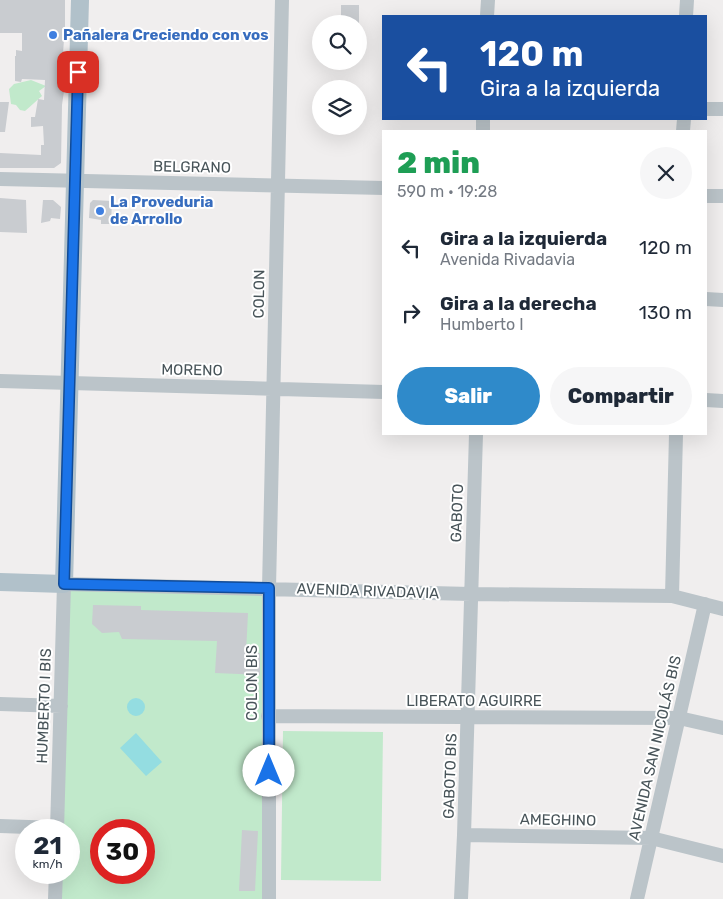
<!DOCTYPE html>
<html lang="es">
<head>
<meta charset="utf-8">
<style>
	:root { --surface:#fff; --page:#f6f6f7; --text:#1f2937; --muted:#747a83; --accent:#2f8aca }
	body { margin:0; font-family:Rubik,sans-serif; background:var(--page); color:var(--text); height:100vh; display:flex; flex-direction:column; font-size:19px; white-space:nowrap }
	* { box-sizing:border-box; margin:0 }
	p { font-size:16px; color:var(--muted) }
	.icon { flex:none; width:28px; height:28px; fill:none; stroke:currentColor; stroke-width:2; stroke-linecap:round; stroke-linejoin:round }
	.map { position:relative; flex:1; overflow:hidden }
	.details { position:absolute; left:382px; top:130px; width:325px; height:305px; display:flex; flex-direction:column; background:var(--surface); border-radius:0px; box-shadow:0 5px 20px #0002 }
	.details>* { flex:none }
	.guide { position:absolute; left:382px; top:15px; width:325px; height:105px; border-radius:0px; box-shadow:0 5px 20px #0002; background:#1a4fa0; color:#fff; overflow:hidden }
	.buttons { position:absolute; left:312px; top:15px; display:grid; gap:10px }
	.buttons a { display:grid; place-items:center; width:55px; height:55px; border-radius:50%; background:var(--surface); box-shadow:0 5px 20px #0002; font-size:25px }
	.speed { position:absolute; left:15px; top:819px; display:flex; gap:10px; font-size:25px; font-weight:700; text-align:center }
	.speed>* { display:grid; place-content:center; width:65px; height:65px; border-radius:50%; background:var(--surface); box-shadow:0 5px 20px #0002; line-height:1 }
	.speed small { font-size:12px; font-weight:400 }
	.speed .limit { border:8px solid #d22; background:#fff; color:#111 }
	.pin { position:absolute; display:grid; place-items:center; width:42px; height:42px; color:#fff; margin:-21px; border-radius:10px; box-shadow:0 2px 8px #0006 }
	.me { position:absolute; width:55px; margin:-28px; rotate:0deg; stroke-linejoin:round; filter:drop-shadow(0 0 4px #0008) }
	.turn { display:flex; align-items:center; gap:18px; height:105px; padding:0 15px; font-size:22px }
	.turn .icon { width:65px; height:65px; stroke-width:2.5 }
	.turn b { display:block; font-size:35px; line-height:42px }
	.round { display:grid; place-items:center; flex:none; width:52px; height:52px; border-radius:26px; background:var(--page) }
	.headline { display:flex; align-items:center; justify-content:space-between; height:85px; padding:0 15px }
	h1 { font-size:30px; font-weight:800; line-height:38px; color:#1e9e55 }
	.button { display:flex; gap:10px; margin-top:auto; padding:10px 15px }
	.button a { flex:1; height:58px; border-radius:30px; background:var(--accent); color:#fff; font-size:20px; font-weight:800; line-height:58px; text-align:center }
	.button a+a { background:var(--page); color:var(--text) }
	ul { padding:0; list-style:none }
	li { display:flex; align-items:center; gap:15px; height:65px; padding:0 15px }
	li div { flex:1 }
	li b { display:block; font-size:19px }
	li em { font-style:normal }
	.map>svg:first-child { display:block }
	.green { fill:#c1e9cb; fill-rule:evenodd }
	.water { fill:#94dde1 }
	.building { fill:#c9ccd0 }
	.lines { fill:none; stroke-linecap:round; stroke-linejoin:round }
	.minor { stroke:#bbc4c9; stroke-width:14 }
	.major { stroke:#b1c1ca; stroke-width:18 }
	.route-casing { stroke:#114b97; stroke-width:12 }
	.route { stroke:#1a73e8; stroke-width:9 }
	.shop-dot { fill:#3f7fe0; stroke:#fff; stroke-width:2 }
	.labels { text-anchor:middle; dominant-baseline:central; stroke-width:4; stroke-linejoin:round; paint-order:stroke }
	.shop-label { font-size:15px; font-weight:bold; fill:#366cbe; stroke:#fff; text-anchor:start }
	.street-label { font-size:15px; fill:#485459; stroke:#fff }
</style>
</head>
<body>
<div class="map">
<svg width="723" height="899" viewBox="0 0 723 899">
	<rect width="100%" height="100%" fill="#f0eeee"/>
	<!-- green -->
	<path class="green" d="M31 80 46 86 39 91 42 96C36 101 31 106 25 111L20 110 16 105 11 104 9 89 14 84Z
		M64 584 269 588V899H55L56 873 69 872V830H57ZM101 830H144V872H101Z
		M283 731 383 732 381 881 281 880Z"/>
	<!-- water -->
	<path class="water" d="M127 707a9 9 0 1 1 18 0a9 9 0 1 1-18 0Z
		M136 733 162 762 146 776 120 748Z"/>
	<!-- building -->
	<path class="building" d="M0 0H65V26L62 67H63V90L64 91 62 105 61 163 54 168H0V153L41 155V145H44L43 126 31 127V117H35L38 99 44 100 45 80 22 79 21 82 15 81V56H16V50L22 51V33H0Z
		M341 5H359V24H341Z
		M0 102H9L5 132H0Z
		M0 198 26 200 27 233 0 232Z
		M43 200H53L61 207 60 219 51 218 50 221 41 223Z
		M93 200 112 201 111 224H101V220L89 218 90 203Z
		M93 605 141 606V610L248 613 246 653H260V675L215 673 217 641 122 639 119 632 102 633 92 624Z
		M242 830 258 831 255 891H239Z"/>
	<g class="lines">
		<!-- minor -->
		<path class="minor" d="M487 16 488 0
			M686 16 687 0
			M706 109H723
			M483 131V119
			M683 131 684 119
			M0 179 384 188
			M706 196H723
			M706 299 723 300
			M0 381 384 392
			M706 400 723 401
			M672 596 676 434
			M0 704 61 706
			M268 716 679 718 723 728
			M0 826 57 828
			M57 830 64 584 471 594 672 596 723 609
			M464 835 651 838 723 856
			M55 899 56 872
			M269 899V588L282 0
			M461 899 464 835 476 434
			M637 899 705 604"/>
		<!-- major -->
		<path class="major" d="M0 582 64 584 80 0"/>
	</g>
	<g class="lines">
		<defs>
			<path id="route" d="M78 72 64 584 269 588V771"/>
		</defs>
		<!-- route casing -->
		<use href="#route" class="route-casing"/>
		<!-- route -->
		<use href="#route" class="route"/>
	</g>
	<!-- markers -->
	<g class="shop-dot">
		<circle cx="53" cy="35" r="5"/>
		<circle cx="100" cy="211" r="5"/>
	</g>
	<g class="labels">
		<!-- shop labels -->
		<g class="shop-label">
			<text x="63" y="35">Pañalera Creciendo con vos</text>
			<text x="110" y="202">La Proveduria<tspan x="110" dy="17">de Arrollo</tspan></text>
		</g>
		<!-- street labels -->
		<g class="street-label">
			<text transform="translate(192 167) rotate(1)">BELGRANO</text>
			<text transform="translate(259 294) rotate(-89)">COLON</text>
			<text transform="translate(192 370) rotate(1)">MORENO</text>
			<text transform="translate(457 513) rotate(-88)">GABOTO</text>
			<text transform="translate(368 591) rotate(2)">AVENIDA RIVADAVIA</text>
			<text transform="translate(252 683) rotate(-90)">COLON BIS</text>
			<text x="474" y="701">LIBERATO AGUIRRE</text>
			<text transform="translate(44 706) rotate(-88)">HUMBERTO I BIS</text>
			<text transform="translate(655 748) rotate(-77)">AVENIDA SAN NICOLÁS BIS</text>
			<text transform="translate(450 776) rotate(-88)">GABOTO BIS</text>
			<text transform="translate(558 820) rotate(1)">AMEGHINO</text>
		</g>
	</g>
</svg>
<div class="buttons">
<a><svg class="icon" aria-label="search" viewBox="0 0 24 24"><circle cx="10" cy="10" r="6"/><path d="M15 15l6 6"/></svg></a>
<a><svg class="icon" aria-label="layers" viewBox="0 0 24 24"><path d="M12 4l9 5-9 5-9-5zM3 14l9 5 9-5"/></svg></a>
</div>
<div class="speed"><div>21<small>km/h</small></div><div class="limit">30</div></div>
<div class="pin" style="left:78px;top:72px;background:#d93025"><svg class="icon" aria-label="arrive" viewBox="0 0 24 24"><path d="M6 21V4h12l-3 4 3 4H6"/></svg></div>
<svg class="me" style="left:269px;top:771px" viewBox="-20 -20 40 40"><circle r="19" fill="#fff"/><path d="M0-13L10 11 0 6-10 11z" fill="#1a73e8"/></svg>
<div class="guide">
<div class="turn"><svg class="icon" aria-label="left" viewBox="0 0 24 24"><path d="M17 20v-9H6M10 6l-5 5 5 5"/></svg><div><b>120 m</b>Gira a la izquierda</div></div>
</div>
<section class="details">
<div class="headline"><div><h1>2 min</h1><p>590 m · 19:28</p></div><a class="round"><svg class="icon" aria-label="close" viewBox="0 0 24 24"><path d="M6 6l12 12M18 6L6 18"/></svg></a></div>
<ul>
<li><svg class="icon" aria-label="left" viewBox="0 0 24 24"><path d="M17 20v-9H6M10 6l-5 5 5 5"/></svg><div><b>Gira a la izquierda</b><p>Avenida Rivadavia</p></div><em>120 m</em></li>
<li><svg class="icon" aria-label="right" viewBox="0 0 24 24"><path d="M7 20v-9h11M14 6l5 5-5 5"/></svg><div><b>Gira a la derecha</b><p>Humberto I</p></div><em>130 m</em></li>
</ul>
<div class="button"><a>Salir</a><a>Compartir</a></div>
</section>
</div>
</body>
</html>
